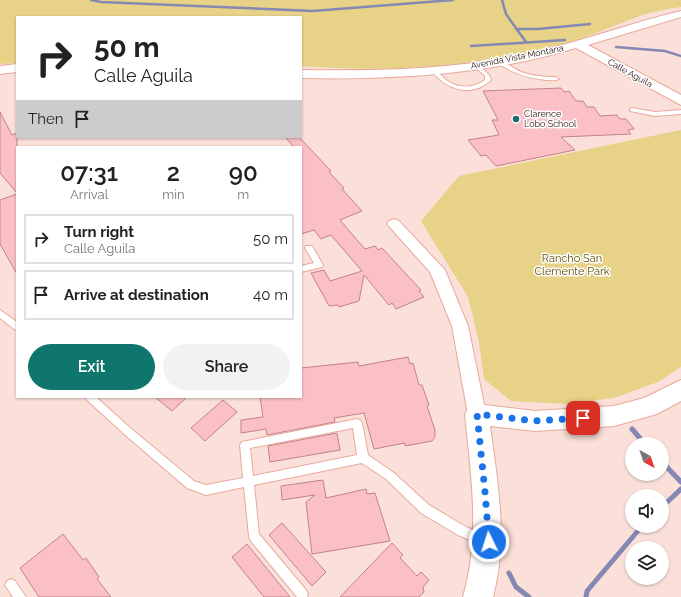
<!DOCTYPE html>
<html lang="en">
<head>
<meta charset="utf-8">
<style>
	:root { --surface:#fff; --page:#f2f2f2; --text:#222; --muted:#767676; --line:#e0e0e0; --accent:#0f766e }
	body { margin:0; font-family:Raleway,sans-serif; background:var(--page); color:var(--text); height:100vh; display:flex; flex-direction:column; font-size:15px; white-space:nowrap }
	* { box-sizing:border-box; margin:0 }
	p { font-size:13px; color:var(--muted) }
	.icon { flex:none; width:22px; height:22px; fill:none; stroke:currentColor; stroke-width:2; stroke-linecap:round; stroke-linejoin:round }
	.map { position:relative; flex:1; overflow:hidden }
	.panel { position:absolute; left:16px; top:146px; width:286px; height:252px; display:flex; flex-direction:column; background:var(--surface); border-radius:0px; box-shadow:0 1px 3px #0004 }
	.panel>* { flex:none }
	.guide { position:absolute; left:16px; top:16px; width:286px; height:122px; border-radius:0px; box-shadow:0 1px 3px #0004; background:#fff; color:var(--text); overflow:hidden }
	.needle { width:26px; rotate:140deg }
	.buttons { position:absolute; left:625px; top:437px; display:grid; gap:8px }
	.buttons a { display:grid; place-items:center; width:44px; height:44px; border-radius:50%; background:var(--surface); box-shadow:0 1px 3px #0004; font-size:20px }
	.pin { position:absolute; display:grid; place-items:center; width:34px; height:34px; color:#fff; margin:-17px; border-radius:8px; box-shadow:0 2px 6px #0006 }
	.me { position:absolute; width:44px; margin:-22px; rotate:356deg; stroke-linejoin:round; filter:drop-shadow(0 0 3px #0008) }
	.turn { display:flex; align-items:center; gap:14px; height:84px; padding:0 12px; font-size:18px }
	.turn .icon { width:52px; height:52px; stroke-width:2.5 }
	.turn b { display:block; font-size:28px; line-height:34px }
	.then { display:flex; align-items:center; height:38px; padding:0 12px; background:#0003; gap:8px; font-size:15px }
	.eta { display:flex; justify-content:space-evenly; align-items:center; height:68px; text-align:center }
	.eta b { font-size:24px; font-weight:600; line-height:28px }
	.cta { display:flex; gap:8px; margin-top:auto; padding:8px 12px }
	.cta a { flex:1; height:46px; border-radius:24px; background:var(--accent); color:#fff; font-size:16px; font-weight:600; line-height:46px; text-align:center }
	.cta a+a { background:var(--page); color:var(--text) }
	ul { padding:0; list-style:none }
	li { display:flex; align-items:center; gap:12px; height:50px; margin:0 8px 6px; padding:0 4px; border:2px solid var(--line); border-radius:0px }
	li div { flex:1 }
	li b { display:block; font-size:15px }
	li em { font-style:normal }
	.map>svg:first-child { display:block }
	.green { fill:#e8d287 }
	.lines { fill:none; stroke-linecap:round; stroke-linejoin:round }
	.stream-far1 { stroke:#8488b2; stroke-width:2.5 }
	.stream { stroke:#8488b2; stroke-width:5 }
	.building { fill:#fbc0c5; stroke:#c28288 }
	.service-casing { stroke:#e9a99a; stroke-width:2 }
	.minor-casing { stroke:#e9a99a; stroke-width:2 }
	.tertiary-casing { stroke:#e9a99a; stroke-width:2 }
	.service { fill:#fff; fill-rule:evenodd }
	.minor { fill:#fff; fill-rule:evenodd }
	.tertiary { fill:#fff; fill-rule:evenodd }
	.route { stroke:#1a73e8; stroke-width:7; stroke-dasharray:0 12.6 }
	.poi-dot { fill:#216876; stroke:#fff; stroke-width:1.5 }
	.labels { text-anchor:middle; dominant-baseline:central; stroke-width:3; stroke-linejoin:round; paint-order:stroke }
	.far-street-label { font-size:9px; fill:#2a130e; stroke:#fff }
	.far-poi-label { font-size:9px; fill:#2a130e; stroke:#fff; text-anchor:start }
	.park-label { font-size:11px; fill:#614f05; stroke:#fff }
</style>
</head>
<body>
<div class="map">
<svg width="681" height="597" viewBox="0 0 681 597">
	<rect width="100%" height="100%" fill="#fbe0d9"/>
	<!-- green -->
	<path class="green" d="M0 0H681V7C668 9 655 11 643 15 617 24 592 36 566 43 481 67 388 73 301 66V17H17V63L0 64Z
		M681 130V367L658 382 614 398 566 404 511 401 484 379 479 342 468 297 421 221 459 176Z"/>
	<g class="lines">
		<!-- stream-far1 -->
		<path class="stream-far1" d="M91 0 101 2 313 11 453 0
			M502 0 506 14 526 42
			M516 29H538L590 24
			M471 46 565 40
			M616 47 665 51 681 56"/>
		<!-- stream -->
		<path class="stream" d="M632 429 645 444
			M662 462 681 482
			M662 507 681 489
			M509 573 516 587 529 597
			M586 597 587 591 642 526"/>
	</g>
	<!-- building -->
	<path class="building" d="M561 88 564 92 569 91 576 101H583L587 107H594L600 116 617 115 620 119H626L634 129 628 130 631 134 561 137 575 150 496 166 486 155 481 156 468 140 499 135 492 120H498L483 91Z
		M0 112 12 135 17 133V193L0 173Z
		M285 137H299L331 171 329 172 344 188 342 189 362 211 340 220 357 240 365 249 375 246 378 250 382 248 421 290 419 291 424 297 396 309 392 303 389 305 364 275 359 301 339 307 338 305 329 306 311 273 324 270 330 281 362 271 331 235 321 239 314 230 301 234V147H294Z
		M17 194V274L0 244V200Z
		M408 357 410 364 413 363 419 385H422L429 405 427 406 435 430V437L432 441 405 446V443L374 449 364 413 334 418 335 422 267 435 266 429 241 433V420L263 417 260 397H301V368L358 362 359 366Z
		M155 397H187L172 411Z
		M223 400 237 412 205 441 191 428Z
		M337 433 340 450 270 462 268 446Z
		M323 480 326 498 366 489 367 494 375 493 390 541 312 554 306 502 315 495 282 500 281 486Z
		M282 523 326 572 312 586 269 535Z
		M63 534 83 560 86 558 99 577 97 579 111 597H39L20 568Z
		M392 543 403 555 400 558 417 576 421 572 429 580 423 587 424 592 419 597H340Z
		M247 544 290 597H264L232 557Z"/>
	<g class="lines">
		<defs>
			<path id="service" d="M498 61C505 61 514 69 521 72 532 76 544 77 556 77L559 79C555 81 551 80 546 80 528 78 513 74 498 63Z
				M475 65H479L489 75 491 80C472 98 446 90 432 71L437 70C448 87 468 92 485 80V76L474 66Z
				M632 108 655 112 681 110V114L655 116 630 111V109Z
				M306 246H312L323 265 322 267 301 272V266L314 263 305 248Z
				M0 310 17 322V330L14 329 0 318Z
				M85 397H96L129 427 194 481 206 485 243 478 240 445 242 442 357 419 360 420 362 423 368 455 394 473 429 505 466 527 486 535 488 539 486 543 482 545 458 535 421 513 386 479 362 463 254 485 259 534 306 590 308 594 307 597H297L250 540 249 536 244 487 206 495 187 488 123 433 87 400ZM353 428 357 455 253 476 250 448Z
				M11 579 15 581 26 597H13L5 585 7 581Z"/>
			<path id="minor" d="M394 219 399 221 445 270 468 326 486 414 484 420 477 422 470 420 468 414 452 326 430 272 387 224 389 221Z"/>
			<path id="tertiary" d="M681 11V17L588 45 681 95V105L576 48C487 75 394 80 301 78V70C377 71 455 70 530 53 581 42 630 23 681 11Z
				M17 64V72L0 74V66Z
				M681 380V401L657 414 614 426 535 431 490 426C498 485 508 538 493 597H463C481 535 471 477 465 414L469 407 477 404 535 411 614 406 644 398Z"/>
		</defs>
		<!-- service casing -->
		<use href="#service" class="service-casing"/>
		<!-- minor casing -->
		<use href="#minor" class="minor-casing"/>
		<!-- tertiary casing -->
		<use href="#tertiary" class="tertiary-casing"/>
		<!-- service -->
		<use href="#service" class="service"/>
		<!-- minor -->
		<use href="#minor" class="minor"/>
		<!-- tertiary -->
		<use href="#tertiary" class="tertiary"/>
	</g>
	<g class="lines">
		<!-- route -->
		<path class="route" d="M489 542 485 492 477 414 535 421 583 418"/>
	</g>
	<!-- markers -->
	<circle class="poi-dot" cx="516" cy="119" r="4"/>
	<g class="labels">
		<!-- far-street labels -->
		<g class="far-street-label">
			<text transform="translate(517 57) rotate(-11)">Avenida Vista Montana</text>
			<text transform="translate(630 73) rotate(29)">Calle Aguila</text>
		</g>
		<!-- far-poi labels -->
		<g class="far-poi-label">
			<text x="524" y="114">Clarence<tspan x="524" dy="10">Lobo School</tspan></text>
		</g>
		<!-- park labels -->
		<g class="park-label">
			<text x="572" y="258">Rancho San<tspan x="572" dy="13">Clemente Park</tspan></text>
		</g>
	</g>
</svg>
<div class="buttons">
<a><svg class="needle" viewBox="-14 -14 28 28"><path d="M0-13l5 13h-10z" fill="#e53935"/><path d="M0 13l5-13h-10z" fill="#767676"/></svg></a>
<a><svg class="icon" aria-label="sound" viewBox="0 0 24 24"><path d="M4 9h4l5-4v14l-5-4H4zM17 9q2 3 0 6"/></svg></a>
<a><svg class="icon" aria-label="layers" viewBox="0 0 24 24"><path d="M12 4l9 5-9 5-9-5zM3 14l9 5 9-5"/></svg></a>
</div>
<div class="pin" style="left:583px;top:418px;background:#d93025"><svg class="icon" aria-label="arrive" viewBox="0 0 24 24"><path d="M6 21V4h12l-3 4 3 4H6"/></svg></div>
<svg class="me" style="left:489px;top:542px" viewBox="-20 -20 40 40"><circle r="17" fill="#1a73e8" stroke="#fff" stroke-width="3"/><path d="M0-11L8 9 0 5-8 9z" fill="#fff"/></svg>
<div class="guide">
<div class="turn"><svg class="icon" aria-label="right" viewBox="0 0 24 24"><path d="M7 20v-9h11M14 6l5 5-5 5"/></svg><div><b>50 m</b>Calle Aguila</div></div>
<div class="then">Then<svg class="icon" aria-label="arrive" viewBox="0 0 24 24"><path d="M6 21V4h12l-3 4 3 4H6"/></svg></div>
</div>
<section class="panel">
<div class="eta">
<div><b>07:31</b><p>Arrival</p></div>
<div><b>2</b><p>min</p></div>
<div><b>90</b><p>m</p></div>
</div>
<ul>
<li><svg class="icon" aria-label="right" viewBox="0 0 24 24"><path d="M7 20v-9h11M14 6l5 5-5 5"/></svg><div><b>Turn right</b><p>Calle Aguila</p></div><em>50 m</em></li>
<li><svg class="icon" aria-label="arrive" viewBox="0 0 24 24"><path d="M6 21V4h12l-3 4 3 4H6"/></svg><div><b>Arrive at destination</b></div><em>40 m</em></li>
</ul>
<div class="cta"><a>Exit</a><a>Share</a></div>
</section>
</div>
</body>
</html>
